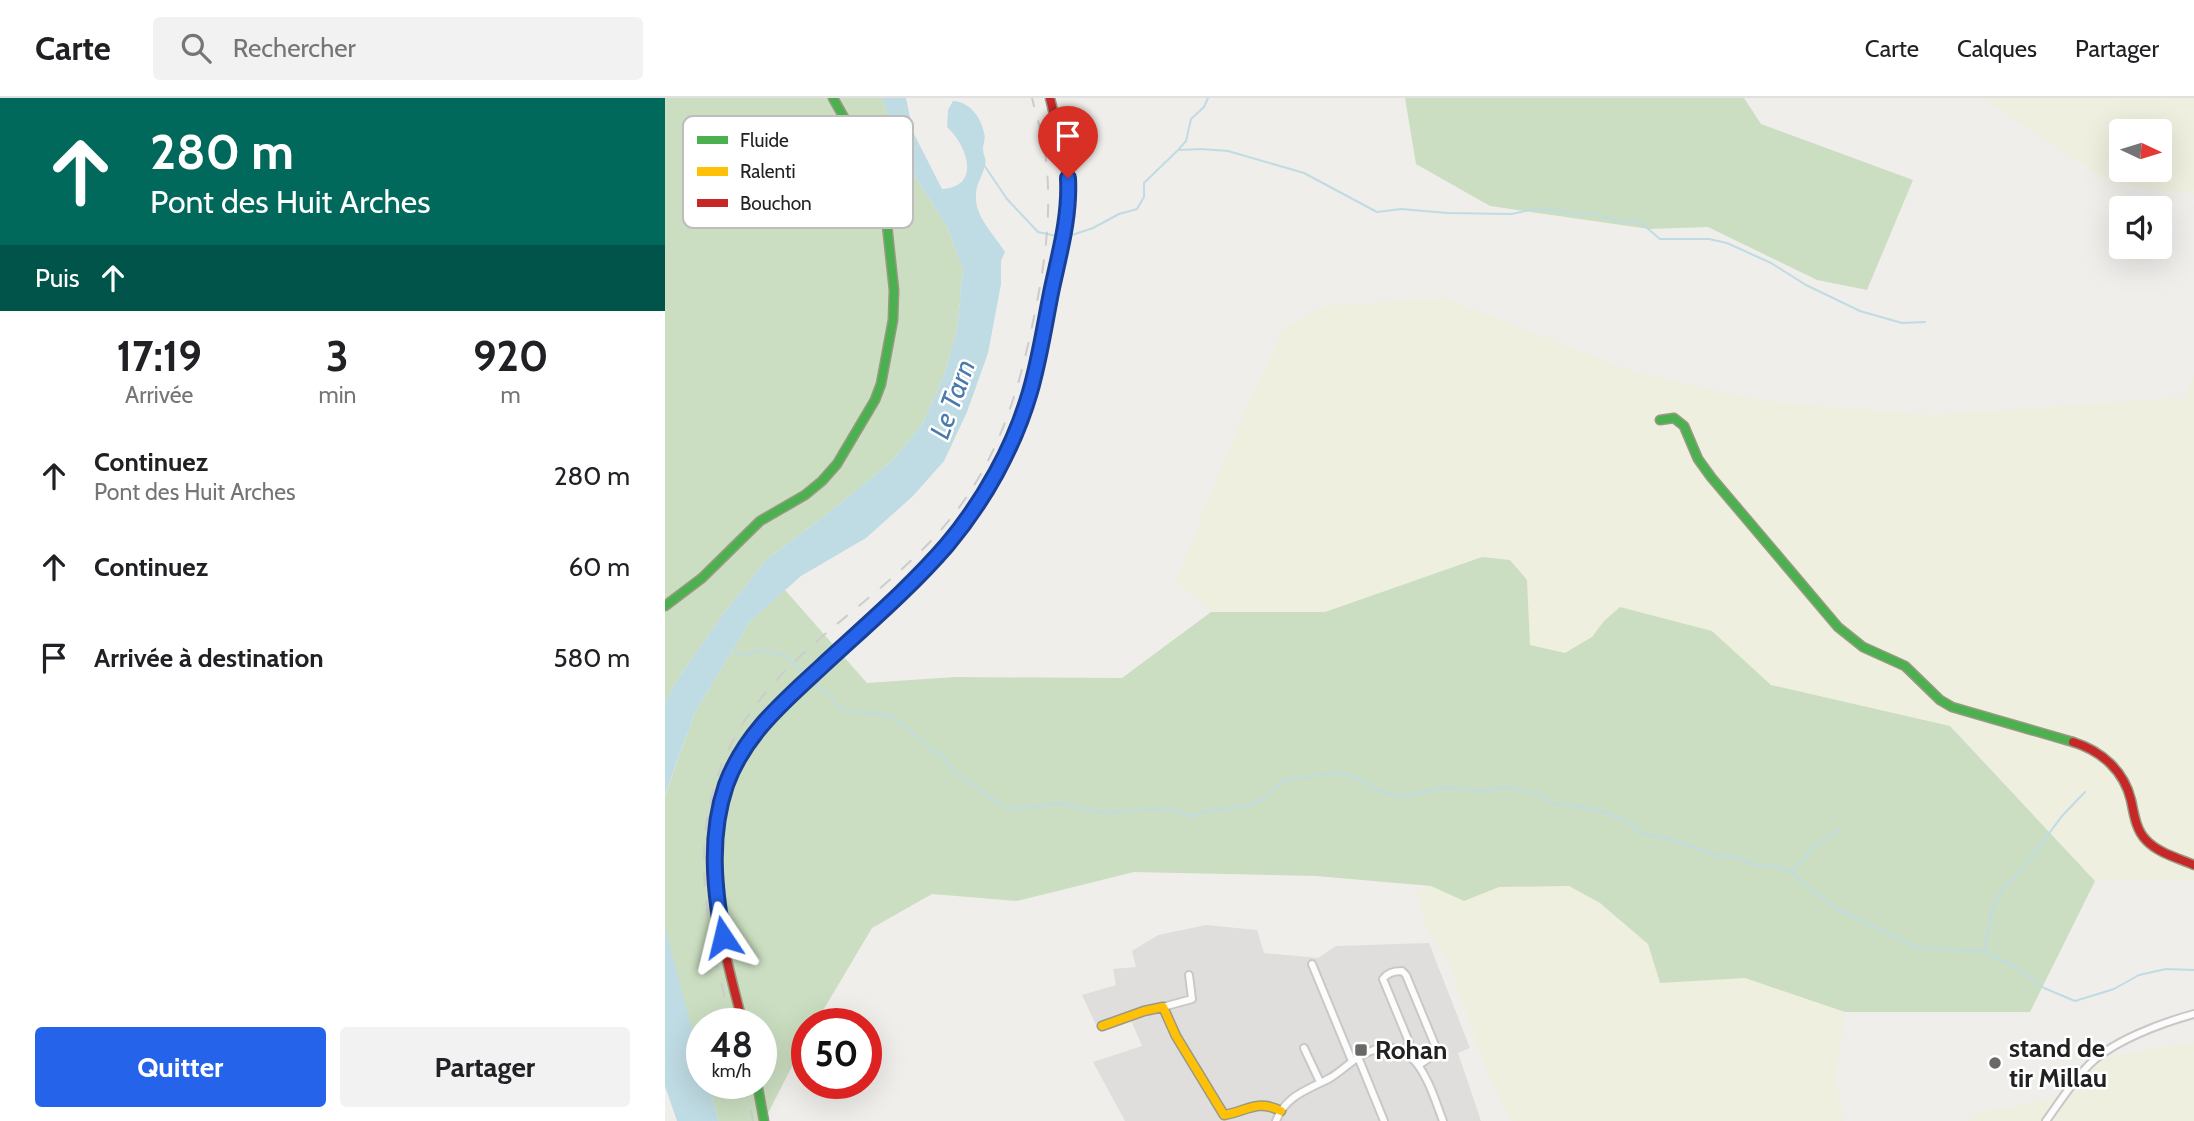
<!DOCTYPE html>
<html lang="fr">
<head>
<meta charset="utf-8">
<style>
	:root { --surface:#fff; --page:#f2f2f2; --text:#202124; --muted:#757577; --line:#e0e0e0; --accent:#2563eb }
	body { margin:0; font-family:Cabin,sans-serif; background:var(--page); color:var(--text); height:100vh; display:flex; flex-direction:column; font-size:26px; white-space:nowrap }
	* { box-sizing:border-box; margin:0 }
	p { font-size:23px; color:var(--muted) }
	.icon { flex:none; width:38px; height:38px; fill:none; stroke:currentColor; stroke-width:2; stroke-linecap:round; stroke-linejoin:round }
	.map { position:relative; flex:1; overflow:hidden }
	.sheet { display:flex; flex-direction:column; background:var(--surface); width:665px }
	.sheet>* { flex:none }
	.guide { background:#00695c; color:#fff; overflow:hidden }
	.needle { width:46px; rotate:94deg }
	.tools { position:absolute; left:1444px; top:21px; display:grid; gap:14px }
	.tools a { display:grid; place-items:center; width:63px; height:63px; border-radius:7px; background:var(--surface); box-shadow:0 7px 28px #0002; font-size:35px }
	.speed { position:absolute; left:21px; top:910px; display:flex; gap:14px; font-size:35px; font-weight:700; text-align:center }
	.speed>* { display:grid; place-content:center; width:91px; height:91px; border-radius:50%; background:var(--surface); box-shadow:0 7px 28px #0002; line-height:1 }
	.speed small { font-size:18px; font-weight:400 }
	.speed .limit { border:10px solid #d22; background:#fff; color:#111 }
	.pin { position:absolute; display:grid; place-items:center; width:60px; height:60px; color:#fff; margin:-72px -30px; border-radius:50% 50% 50% 0; rotate:-45deg; box-shadow:0 0 7px #0007 }
	.pin .icon { rotate:45deg }
	.me { position:absolute; width:77px; margin:-38px; rotate:350deg; stroke-linejoin:round; filter:drop-shadow(0 0 5px #0008) }
	.turn { display:flex; align-items:center; gap:24px; height:147px; padding:0 35px; font-size:32px }
	.turn .icon { width:91px; height:91px; stroke-width:2.5 }
	.turn b { display:block; font-size:49px; line-height:60px }
	.then { display:flex; align-items:center; height:66px; padding:0 35px; background:#0003; gap:14px; font-size:26px }
	.eta { display:flex; justify-content:space-evenly; align-items:center; height:119px; text-align:center }
	.eta b { font-size:42px; font-weight:700; line-height:49px }
	.button { display:flex; gap:14px; margin-top:auto; padding:14px 35px }
	.button a { flex:1; height:80px; border-radius:7px; background:var(--accent); color:#fff; font-size:28px; font-weight:700; line-height:80px; text-align:center }
	.button a+a { background:var(--page); color:var(--text) }
	ul { padding:0; list-style:none }
	li { display:flex; align-items:center; gap:21px; height:91px; padding:0 35px }
	li div { flex:1 }
	li b { display:block; font-size:26px }
	li em { font-style:normal }
	header { display:flex; align-items:center; gap:42px; box-sizing:border-box; height:98px; padding:0 35px; background:var(--surface); border-bottom:2px solid var(--line) }
	header strong { font-size:33px }
	nav { display:flex; gap:38px; margin-inline-start:auto; font-size:24px }
	.search { width:490px; height:63px; background:var(--page); display:flex; align-items:center; gap:18px; box-sizing:border-box; padding:0 24px; border-radius:7px; color:var(--muted); font-size:26px }
	main { display:flex; flex:1; min-height:0 }
	.map>svg:first-child { display:block }
	.residential { fill:#dfdedc }
	.farmland { fill:#efefdf; fill-rule:evenodd }
	.forest { fill:#cbdec1 }
	.water { fill:#bfdbe3 }
	.lines { fill:none; stroke-linecap:round; stroke-linejoin:round }
	.stream { stroke:#bfdbe3; stroke-width:2 }
	.street-casing { stroke:#c9c8c7; stroke-width:10 }
	.fast-casing { stroke:#999a82; stroke-width:11 }
	.slow-casing { stroke:#999a82; stroke-width:11 }
	.jam-casing { stroke:#999a82; stroke-width:11 }
	.street { stroke:#fdfcfc; stroke-width:6 }
	.fast { stroke:#4caf50; stroke-width:8 }
	.slow { stroke:#ffc107; stroke-width:8 }
	.jam { stroke:#c62828; stroke-width:8 }
	.rail { stroke:#ccc; stroke-width:2; stroke-dasharray:14 14; stroke-linecap:butt }
	.route-casing { stroke:#184099; stroke-width:18 }
	.route { stroke:#2563eb; stroke-width:12 }
	.poi-dot { fill:#6a6968; stroke:#fff; stroke-width:2.5 }
	.labels { text-anchor:middle; dominant-baseline:central; stroke-width:5; stroke-linejoin:round; paint-order:stroke }
	.poi-label { font-size:26px; font-weight:bold; fill:#222; stroke:#fff; text-anchor:start }
	.water-label { font-size:28px; font-style:italic; fill:#4a7aab; stroke:#fff }
	.key { fill:#fff; stroke:#bdbdbd; stroke-width:2 }
	.key-label { font-size:19px; fill:#222 }
</style>
</head>
<body>
<header>
<strong>Carte</strong>
<div class="search"><svg class="icon" aria-label="search" viewBox="0 0 24 24"><circle cx="10" cy="10" r="6"/><path d="M15 15l6 6"/></svg>Rechercher</div>
<nav><a>Carte</a><a>Calques</a><a>Partager</a></nav>
</header>
<main>
<section class="sheet">
<div class="guide">
<div class="turn"><svg class="icon" aria-label="ahead" viewBox="0 0 24 24"><path d="M12 20V5M6 11l6-6 6 6"/></svg><div><b>280 m</b>Pont des Huit Arches</div></div>
<div class="then">Puis<svg class="icon" aria-label="ahead" viewBox="0 0 24 24"><path d="M12 20V5M6 11l6-6 6 6"/></svg></div>
</div>
<div class="eta">
<div><b>17:19</b><p>Arrivée</p></div>
<div><b>3</b><p>min</p></div>
<div><b>920</b><p>m</p></div>
</div>
<ul>
<li><svg class="icon" aria-label="ahead" viewBox="0 0 24 24"><path d="M12 20V5M6 11l6-6 6 6"/></svg><div><b>Continuez</b><p>Pont des Huit Arches</p></div><em>280 m</em></li>
<li><svg class="icon" aria-label="ahead" viewBox="0 0 24 24"><path d="M12 20V5M6 11l6-6 6 6"/></svg><div><b>Continuez</b></div><em>60 m</em></li>
<li><svg class="icon" aria-label="arrive" viewBox="0 0 24 24"><path d="M6 21V4h12l-3 4 3 4H6"/></svg><div><b>Arrivée à destination</b></div><em>580 m</em></li>
</ul>
<div class="button"><a>Quitter</a><a>Partager</a></div>
</section>
<div class="map">
<svg width="1529" height="1023" viewBox="0 0 1529 1023">
	<rect width="100%" height="100%" fill="#f0eeeb"/>
	<!-- residential -->
	<path class="residential" d="M541 827 592 832 599 855 653 860 671 848 764 845 805 950 793 955 816 1023H460L428 964 477 948 465 920 434 933 417 897 451 887 448 871 471 869 467 853 493 837Z"/>
	<!-- farmland -->
	<path class="farmland" d="M1316 0H1529V96L1449 86ZM1494 33V72H1456V33Z
		M780 200 967 273 1099 303 1267 317 1520 299 1529 277V782L1430 783 1285 628 1106 587 1047 533 955 509 939 523 927 539 900 555 865 547 862 482 817 459 660 514H546L511 483 564 350 618 231 659 208Z
		M766 788 799 803 834 789 904 788 935 805 983 846 995 885 1080 880 1180 914 1171 982 1178 1023H846L820 969 784 865 762 832 752 793Z
		M1529 944V1023H1301L1312 1015 1396 999 1441 959Z"/>
	<!-- forest -->
	<path class="forest" d="M0 0H217L241 64 282 129 298 171 292 233 279 277 258 325 228 362 161 417 101 462 55 520 13 581 0 604Z
		M740 0H1079L1096 26 1248 82 1202 192 1152 182 1043 129 984 131 825 108 751 66Z
		M817 459 845 462 862 482 865 547 900 555 927 539 939 523 955 509 1047 533 1106 587 1285 628 1430 783 1365 914H1180L1080 880 995 885 983 846 935 805 904 788 834 789 799 803 766 788 651 778 469 774 352 803 267 796 207 830 150 926H142V939L99 1023H54L42 985H96V926H37V968L0 838V698L30 614 85 523 120 492 202 585 290 579 457 580 546 514H660Z"/>
	<!-- water -->
	<path class="water" d="M217 0H241L248 34 277 91C317 89 302 47 282 29L283 12 288 3C305 4 316 19 319 35 321 41 318 46 318 51 318 57 322 61 320 67 317 81 310 85 311 102 312 121 331 139 340 154L336 163V186L323 255 302 314 279 363 248 398 201 440 136 478 85 523 30 614 0 697V604L13 581 55 520 101 462 161 417 228 362 258 325 279 277 292 233 298 171 282 129 241 64Z
		M0 830 37 968V985H42L54 1023H12L0 988Z"/>
	<g class="lines">
		<!-- stream -->
		<path class="stream" d="M513 52 521 43 526 21 539 9 543 0
			M319 67 342 101 373 134 396 139
			M401 139 428 130 454 116 472 111 479 99V85L513 52 536 51 563 53 639 75 712 114 736 111 782 115 847 116 873 110 913 116 927 115 954 123 975 124 995 141H1044L1062 145 1106 165 1141 187 1195 213 1237 225 1260 224
			M68 553 78 558 96 552 122 558 141 578
			M145 582 168 601 173 609 185 614 209 615 227 619 239 627 268 653 278 658 289 674 341 710 352 711 396 705 438 715 488 711 507 712 530 719 538 714 587 707 598 701 619 682 671 675 683 677 698 683 711 692 732 698H742L779 689 814 693 842 689 874 696 887 706 908 707 939 714 965 725 973 733 982 737 1007 741 1050 757 1072 759 1086 766 1112 769 1126 774 1170 810 1234 841 1254 850 1319 853 1352 870 1379 890 1410 903 1449 891 1474 877 1501 871 1529 872
			M1127 773 1148 750 1176 731
			M1319 852 1328 809 1337 792 1359 769 1397 718 1420 694"/>
		<defs>
			<path id="street" d="M647 866 687 963
				M498 909 527 901 524 877
				M639 950 655 984
				M740 954 744 944 718 881C722 875 730 873 737 873L741 877 772 952 770 956 754 967
				M693 959 719 1023
				M611 1023C621 997 643 992 665 980 679 972 690 958 706 953 752 935 766 992 778 1023
				M1381 1023C1394 1005 1406 986 1421 970 1444 944 1496 925 1529 916"/>
			<path id="fast" d="M995 322 1009 320 1019 328 1033 361 1046 379 1173 529 1198 549 1240 568 1275 602 1287 609 1408 644
				M0 508 37 480 95 423 140 397 157 383 172 366 210 302 216 286 228 222 229 192 222 127 194 46 168 0
				M50 742C53 717 57 693 68 670 87 630 122 600 155 570 188 539 223 508 255 475 310 418 351 351 370 274
				M92 985 99 1023"/>
			<path id="slow" d="M437 928 479 913 498 909 511 938 559 1017C582 1013 593 1001 616 1013"/>
			<path id="jam" d="M370 274 398 146 403 109 401 67 385 0
				M1408 644C1437 653 1459 673 1466 702 1469 716 1471 732 1481 742 1493 755 1513 760 1529 767
				M50 742C44 804 63 867 78 926"/>
		</defs>
		<!-- street casing -->
		<use href="#street" class="street-casing"/>
		<!-- fast casing -->
		<use href="#fast" class="fast-casing"/>
		<!-- slow casing -->
		<use href="#slow" class="slow-casing"/>
		<!-- jam casing -->
		<use href="#jam" class="jam-casing"/>
		<!-- street -->
		<use href="#street" class="street"/>
		<!-- fast -->
		<use href="#fast" class="fast"/>
		<!-- slow -->
		<use href="#slow" class="slow"/>
		<!-- jam -->
		<use href="#jam" class="jam"/>
		<!-- rail -->
		<path class="rail" d="M66 926C48 850 27 775 47 697 78 577 180 530 260 449 326 383 351 308 369 219 380 166 387 115 381 62 379 41 372 20 367 0
			M80 985 88 1023"/>
	</g>
	<g class="lines">
		<defs>
			<path id="route" d="M58 839C49 789 44 737 61 687 79 637 118 604 156 569 199 529 244 491 282 447 319 403 349 349 365 294 375 260 380 224 387 190 395 153 405 118 403 80"/>
		</defs>
		<!-- route casing -->
		<use href="#route" class="route-casing"/>
		<!-- route -->
		<use href="#route" class="route"/>
	</g>
	<!-- markers -->
	<g class="poi-dot">
		<rect x="689" y="945" width="14" height="14" rx="3.5"/>
		<circle cx="1330" cy="965" r="7"/>
	</g>
	<g class="labels">
		<!-- poi labels -->
		<g class="poi-label">
			<text x="1344" y="950">stand de<tspan x="1344" dy="30">tir Millau</tspan></text>
			<text x="710" y="952">Rohan</text>
		</g>
		<!-- water labels -->
		<g class="water-label">
			<text transform="translate(287 301) rotate(-70)">Le Tarn</text>
		</g>
	</g>
	<!-- legend -->
	<rect x="18" y="18" width="230" height="112" rx="10" class="key"/>
	<rect x="32" y="38" width="31" height="8" fill="#4caf50"/>
	<rect x="32" y="69" width="31" height="9" fill="#ffc107"/>
	<rect x="32" y="101" width="31" height="8" fill="#c62828"/>
	<g class="key-label">
		<text x="75" y="49">Fluide</text>
		<text x="75" y="80">Ralenti</text>
		<text x="75" y="112">Bouchon</text>
	</g>
</svg>
<div class="tools">
<a><svg class="needle" viewBox="-14 -14 28 28"><path d="M0-13l5 13h-10z" fill="#e53935"/><path d="M0 13l5-13h-10z" fill="#757577"/></svg></a>
<a><svg class="icon" aria-label="sound" viewBox="0 0 24 24"><path d="M4 9h4l5-4v14l-5-4H4zM17 9q2 3 0 6"/></svg></a>
</div>
<div class="speed"><div>48<small>km/h</small></div><div class="limit">50</div></div>
<div class="pin" style="left:403px;top:80px;background:#d93025"><svg class="icon" aria-label="arrive" viewBox="0 0 24 24"><path d="M6 21V4h12l-3 4 3 4H6"/></svg></div>
<svg class="me" style="left:58px;top:839px" viewBox="-20 -20 40 40"><path d="M0-17L14 15 0 8-14 15z" fill="#2563eb" stroke="#fff" stroke-width="4"/></svg>
</div>
</main>
</body>
</html>
